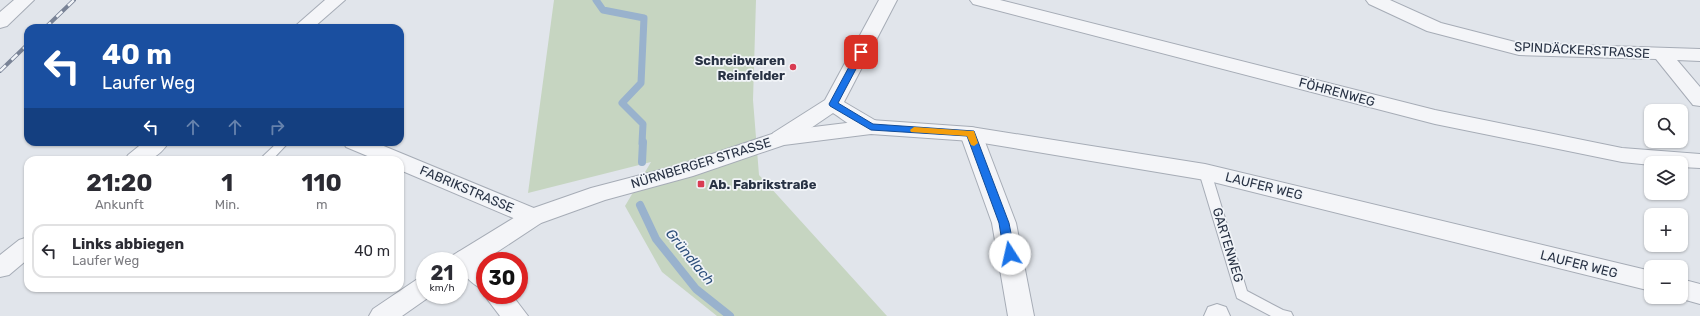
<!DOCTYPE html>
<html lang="de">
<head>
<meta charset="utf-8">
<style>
	:root { --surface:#fff; --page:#f2f2f3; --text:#2b2b33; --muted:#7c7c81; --line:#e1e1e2 }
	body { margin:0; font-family:Rubik,sans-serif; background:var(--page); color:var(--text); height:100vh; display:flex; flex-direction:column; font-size:15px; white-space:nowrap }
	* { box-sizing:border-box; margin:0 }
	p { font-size:13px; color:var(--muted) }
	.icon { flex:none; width:22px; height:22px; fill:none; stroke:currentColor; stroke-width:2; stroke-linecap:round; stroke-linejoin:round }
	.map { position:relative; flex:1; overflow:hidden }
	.side { position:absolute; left:24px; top:156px; width:380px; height:136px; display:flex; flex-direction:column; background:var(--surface); border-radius:12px; box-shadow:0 1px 3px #0004 }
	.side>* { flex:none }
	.guide { position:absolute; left:24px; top:24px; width:380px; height:122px; border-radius:12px; box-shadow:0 1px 3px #0004; background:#1a4fa0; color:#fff; overflow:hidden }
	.controls { position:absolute; left:1644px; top:104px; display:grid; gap:8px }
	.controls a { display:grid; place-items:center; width:44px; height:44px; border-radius:8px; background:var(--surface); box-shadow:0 1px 3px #0004; font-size:20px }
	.speed { position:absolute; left:416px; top:252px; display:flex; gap:8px; font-size:20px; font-weight:700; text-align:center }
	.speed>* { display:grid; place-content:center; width:52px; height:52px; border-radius:50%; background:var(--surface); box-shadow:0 1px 3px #0004; line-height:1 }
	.speed small { font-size:10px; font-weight:400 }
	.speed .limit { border:6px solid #d22; background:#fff; color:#111 }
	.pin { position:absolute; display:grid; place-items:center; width:34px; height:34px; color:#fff; margin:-17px; border-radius:8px; box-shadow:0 2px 6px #0006 }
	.me { position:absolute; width:44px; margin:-22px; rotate:350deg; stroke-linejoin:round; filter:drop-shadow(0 0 3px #0008) }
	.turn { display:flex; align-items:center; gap:14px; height:84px; padding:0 12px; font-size:18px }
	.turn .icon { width:52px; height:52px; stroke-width:2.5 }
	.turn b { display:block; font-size:28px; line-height:34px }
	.lanes { display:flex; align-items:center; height:38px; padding:0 12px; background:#0003; justify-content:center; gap:20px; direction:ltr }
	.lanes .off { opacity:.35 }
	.eta { display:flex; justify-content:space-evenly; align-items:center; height:68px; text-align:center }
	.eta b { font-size:24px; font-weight:700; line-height:28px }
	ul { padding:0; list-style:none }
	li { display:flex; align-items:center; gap:12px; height:54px; margin:0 8px 6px; padding:0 4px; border:2px solid var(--line); border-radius:12px }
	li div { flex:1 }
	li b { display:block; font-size:15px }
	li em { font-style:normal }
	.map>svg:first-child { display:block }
	.green { fill:#c6d5c1 }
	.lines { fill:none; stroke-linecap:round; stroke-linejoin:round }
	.stream-far1 { stroke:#99b2cd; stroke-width:7 }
	.stream { stroke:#99b2cd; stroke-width:8 }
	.service-casing { stroke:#a6acb6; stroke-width:2 }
	.minor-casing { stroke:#a6acb6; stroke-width:2 }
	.tertiary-casing { stroke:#a6acb6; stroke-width:2 }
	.service { fill:#f4f5f8; fill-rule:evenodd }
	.minor { fill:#f4f5f8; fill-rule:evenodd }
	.tertiary { fill:#f4f5f8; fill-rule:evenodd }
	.rail-casing { stroke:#798396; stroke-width:4 }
	.rail { stroke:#f1f4f8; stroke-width:2.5; stroke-dasharray:8; stroke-linecap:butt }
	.route { fill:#1a73e8; stroke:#114b97 }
	.slow { fill:#f59e0b }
	.poi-dot { fill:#d93c52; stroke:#f1f4f8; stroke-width:1.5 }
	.labels { text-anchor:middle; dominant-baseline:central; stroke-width:3.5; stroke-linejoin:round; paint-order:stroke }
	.street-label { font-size:13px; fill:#283244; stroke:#f1f4f8 }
	.poi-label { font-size:13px; font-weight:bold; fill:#283244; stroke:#f1f4f8; text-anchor:end }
	.water-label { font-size:14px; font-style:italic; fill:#2e507b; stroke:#f1f4f8 }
</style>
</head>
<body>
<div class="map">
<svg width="1700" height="316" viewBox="0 0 1700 316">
	<rect width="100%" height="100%" fill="#e1e5eb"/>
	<!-- green -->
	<path class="green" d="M554 0H756L753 100 759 175 887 316H717L662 272 625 206 651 162 528 193Z"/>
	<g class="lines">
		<!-- stream-far1 -->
		<path class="stream-far1" d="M596 0 603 10 644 18 641 83 622 103 643 124 642 143"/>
		<!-- stream -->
		<path class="stream" d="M642 162 643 142
			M640 205 656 239 696 289 730 316"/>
		<defs>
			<path id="service" d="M278 142H289L272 160H259Z
				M1205 168 1211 172 1247 291 1283 310 1291 312 1293 316H1271L1237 298 1199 172Z"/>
			<path id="minor" d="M14 0H34L7 26 0 28V12Z
				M879 0H897L844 102 878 122 882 127 878 132C862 136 847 122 833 113L789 143 781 145 773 143 770 138 773 133 825 100Z
				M970 0H1000L1435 110 1622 148 1700 154V168L1681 167V163H1651V165L1622 162 1435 124 973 4Z
				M1366 0H1390L1441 23 1519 43 1700 49V61L1677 60 1700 87V106L1693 105 1656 59 1519 55 1427 31 1369 4Z
				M971 127 979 129 982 134 1016 223 1034 316H1008L992 223 960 134 963 129Z
				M343 142H374L541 211 545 217 541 223 533 225 525 223 400 170V160H377L346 147Z
				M467 250 476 252 485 263V290C474 286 459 273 459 261L455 259 458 252Z
				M485 293V295H512L528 316H500L484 295Z
				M1217 304 1226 307 1230 316H1204L1208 307Z"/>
			<path id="tertiary" d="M325 0H345L313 28H293Z
				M871 120 971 127 1205 164 1651 271V291L1205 180 971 141 871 134 784 145 693 176 605 200 541 223 468 271 459 273V261H448L450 257 525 211 591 188 679 165 781 131Z
				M144 142H169C156 162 146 160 125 160L128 155Z
				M28 237V259L9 275 0 277V255L19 240Z
				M425 277V295H432L402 316H369L373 309 416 280Z
				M1681 279 1700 284V304L1675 297H1681Z"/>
		</defs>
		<!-- service casing -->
		<use href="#service" class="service-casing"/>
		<!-- minor casing -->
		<use href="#minor" class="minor-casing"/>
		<!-- tertiary casing -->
		<use href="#tertiary" class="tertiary-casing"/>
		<!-- service -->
		<use href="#service" class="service"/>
		<!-- minor -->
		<use href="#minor" class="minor"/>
		<!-- tertiary -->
		<use href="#tertiary" class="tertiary"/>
		<defs>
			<path id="rail" d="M45 28 74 0
				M0 71 28 44"/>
		</defs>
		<!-- rail casing -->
		<use href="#rail" class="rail-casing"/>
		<!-- rail -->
		<use href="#rail" class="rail"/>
	</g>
	<!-- route -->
	<path class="route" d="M858 50 865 52 838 103 873 124 974 131 1009 223 1015 254 1013 257H1006L1004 254 999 223 967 136 871 130 830 106 829 104Z"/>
	<!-- slow -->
	<path class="slow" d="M914 127 971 131H974L978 143 974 146 971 145 967 136 911 132 910 130Z"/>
	<!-- markers -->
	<g class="poi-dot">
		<circle cx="793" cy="67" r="4"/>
		<rect x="697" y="180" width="8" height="8" rx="2"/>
	</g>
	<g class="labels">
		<!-- street labels -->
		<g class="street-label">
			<text transform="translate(1582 50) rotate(3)">SPINDÄCKERSTRASSE</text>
			<text transform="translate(1337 92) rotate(15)">FÖHRENWEG</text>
			<text transform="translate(701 163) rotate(-17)">NÜRNBERGER STRASSE</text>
			<text transform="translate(1264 186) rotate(14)">LAUFER WEG</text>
			<text transform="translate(467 189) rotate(23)">FABRIKSTRASSE</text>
			<text transform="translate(1228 245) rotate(73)">GARTENWEG</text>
			<text transform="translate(1579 264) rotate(14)">LAUFER WEG</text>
		</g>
		<!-- poi labels -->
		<g class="poi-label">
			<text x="785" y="60">Schreibwaren<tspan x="785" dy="15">Reinfelder</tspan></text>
			<text x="709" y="184" text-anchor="start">Ab. Fabrikstraße</text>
		</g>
		<!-- water labels -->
		<g class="water-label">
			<text transform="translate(690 257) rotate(51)">Gründlach</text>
		</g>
	</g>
</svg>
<div class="controls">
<a><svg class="icon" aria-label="search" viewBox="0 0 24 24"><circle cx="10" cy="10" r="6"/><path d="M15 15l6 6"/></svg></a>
<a><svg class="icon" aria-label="layers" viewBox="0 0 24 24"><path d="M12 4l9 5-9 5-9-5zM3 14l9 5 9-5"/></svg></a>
<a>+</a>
<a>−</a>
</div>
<div class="speed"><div>21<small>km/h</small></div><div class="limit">30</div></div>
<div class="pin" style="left:861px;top:52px;background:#d93025"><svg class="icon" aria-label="arrive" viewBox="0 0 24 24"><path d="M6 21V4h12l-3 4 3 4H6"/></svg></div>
<svg class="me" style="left:1010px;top:254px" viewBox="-20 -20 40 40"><circle r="19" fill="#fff"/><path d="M0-13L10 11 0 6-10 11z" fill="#1a73e8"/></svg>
<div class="guide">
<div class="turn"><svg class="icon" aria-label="left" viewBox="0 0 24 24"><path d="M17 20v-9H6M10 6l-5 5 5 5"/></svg><div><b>40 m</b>Laufer Weg</div></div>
<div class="lanes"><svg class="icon" aria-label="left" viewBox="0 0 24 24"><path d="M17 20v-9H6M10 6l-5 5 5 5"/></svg><svg class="icon off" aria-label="ahead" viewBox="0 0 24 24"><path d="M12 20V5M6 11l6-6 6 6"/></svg><svg class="icon off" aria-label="ahead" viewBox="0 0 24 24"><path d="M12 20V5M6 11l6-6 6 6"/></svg><svg class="icon off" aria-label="right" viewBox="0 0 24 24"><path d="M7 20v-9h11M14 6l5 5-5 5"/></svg></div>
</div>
<section class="side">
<div class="eta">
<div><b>21:20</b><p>Ankunft</p></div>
<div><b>1</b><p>Min.</p></div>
<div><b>110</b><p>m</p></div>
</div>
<ul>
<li><svg class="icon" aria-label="left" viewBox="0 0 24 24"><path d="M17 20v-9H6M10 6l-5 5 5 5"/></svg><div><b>Links abbiegen</b><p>Laufer Weg</p></div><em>40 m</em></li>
</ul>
</section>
</div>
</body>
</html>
